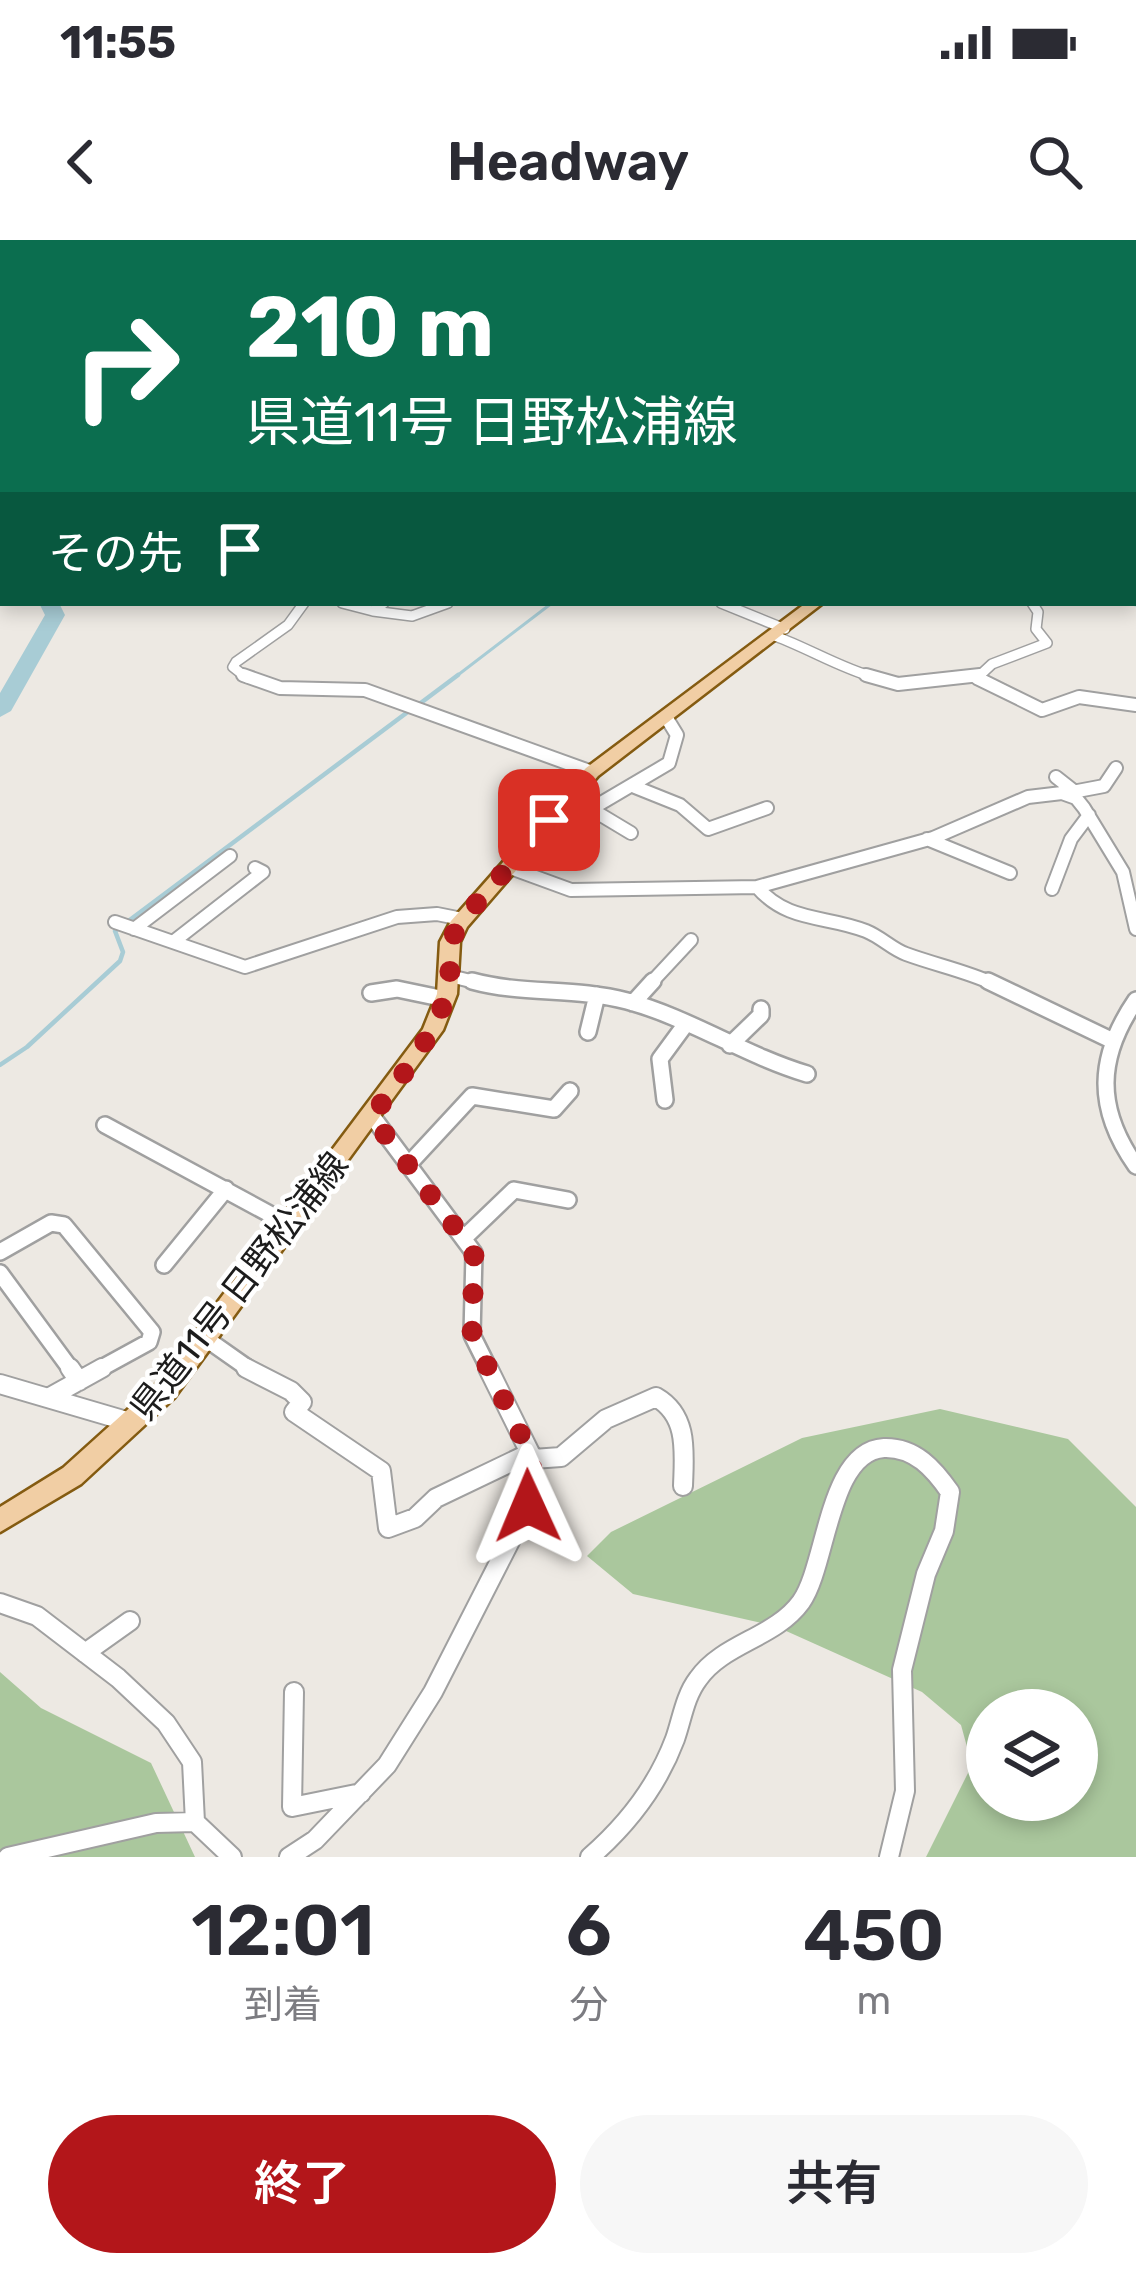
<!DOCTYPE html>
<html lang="ja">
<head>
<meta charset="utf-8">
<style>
	:root { --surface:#fff; --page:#f7f7f7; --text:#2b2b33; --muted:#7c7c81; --accent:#b3161a }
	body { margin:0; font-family:Rubik,"Noto Sans JP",sans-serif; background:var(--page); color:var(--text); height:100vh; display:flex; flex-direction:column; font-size:45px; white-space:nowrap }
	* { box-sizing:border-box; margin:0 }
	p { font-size:39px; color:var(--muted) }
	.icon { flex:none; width:66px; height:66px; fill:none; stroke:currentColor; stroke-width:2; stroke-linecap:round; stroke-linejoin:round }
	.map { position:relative; height:1617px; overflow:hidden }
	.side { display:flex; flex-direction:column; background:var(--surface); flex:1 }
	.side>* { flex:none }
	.top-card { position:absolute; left:0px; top:0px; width:1137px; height:366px; box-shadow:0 6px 18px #0003; background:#0b6e4f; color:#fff; overflow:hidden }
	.buttons { position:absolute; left:966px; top:1449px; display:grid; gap:24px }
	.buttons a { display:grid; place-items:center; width:132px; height:132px; border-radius:50%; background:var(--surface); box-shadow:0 6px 18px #0003; font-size:60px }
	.pin { position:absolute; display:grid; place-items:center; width:102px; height:102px; color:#fff; margin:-51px; border-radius:24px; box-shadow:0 6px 18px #0006 }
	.me { position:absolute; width:132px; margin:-66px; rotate:359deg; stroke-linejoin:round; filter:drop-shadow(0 0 9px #0008) }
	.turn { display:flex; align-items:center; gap:42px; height:252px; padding:0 48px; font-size:54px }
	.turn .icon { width:156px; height:156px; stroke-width:2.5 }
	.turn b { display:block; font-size:84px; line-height:102px }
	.then { display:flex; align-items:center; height:114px; padding:0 48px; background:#0003; gap:24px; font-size:45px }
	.eta { display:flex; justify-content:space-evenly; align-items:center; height:204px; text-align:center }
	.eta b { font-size:72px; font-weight:600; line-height:84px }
	.action { display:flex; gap:24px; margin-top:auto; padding:24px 48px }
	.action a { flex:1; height:138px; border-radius:72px; background:var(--accent); color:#fff; font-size:48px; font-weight:600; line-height:138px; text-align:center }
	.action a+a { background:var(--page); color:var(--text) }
	.status { display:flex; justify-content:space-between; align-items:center; height:84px; padding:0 60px; background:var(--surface); direction:ltr }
	.status svg { height:33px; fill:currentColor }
	header { display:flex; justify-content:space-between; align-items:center; height:156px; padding:0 48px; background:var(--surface); font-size:54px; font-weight:600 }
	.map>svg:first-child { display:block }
	.forest { fill:#aac79d; fill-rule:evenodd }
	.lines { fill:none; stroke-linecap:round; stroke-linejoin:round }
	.stream-far1 { stroke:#a8ccd5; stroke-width:3 }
	.stream { stroke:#a8ccd5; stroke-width:4.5 }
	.river { fill:#a8ccd5; fill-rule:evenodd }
	.minor-far4-casing { stroke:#a0a0a0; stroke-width:10 }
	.minor-far3-casing { stroke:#a0a0a0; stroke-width:12 }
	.minor-far2-casing { stroke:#a0a0a0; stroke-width:16 }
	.minor-far1-casing { stroke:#a0a0a0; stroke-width:20 }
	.minor-casing { stroke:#a0a0a0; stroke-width:22 }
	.tertiary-casing { stroke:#a0a0a0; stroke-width:5 }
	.primary-casing { stroke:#845b11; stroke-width:5 }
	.trunk-casing { stroke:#c3376b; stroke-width:5 }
	.minor-far4 { stroke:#fff; stroke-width:8 }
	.minor-far3 { stroke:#fff; stroke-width:9 }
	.minor-far2 { stroke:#fff; stroke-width:12 }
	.minor-far1 { stroke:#fff; stroke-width:15 }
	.minor { stroke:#fff; stroke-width:18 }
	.tertiary { fill:#fff; fill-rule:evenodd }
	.primary { fill:#f1cea4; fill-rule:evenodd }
	.trunk { fill:#e6b0a4; fill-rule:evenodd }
	.route { stroke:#b3161a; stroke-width:21; stroke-dasharray:0 37.8 }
	.labels { text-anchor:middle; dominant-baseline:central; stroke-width:9; stroke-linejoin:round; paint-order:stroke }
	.street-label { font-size:36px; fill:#1c1c1c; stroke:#fff }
</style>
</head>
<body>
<div class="status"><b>11:55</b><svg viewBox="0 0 49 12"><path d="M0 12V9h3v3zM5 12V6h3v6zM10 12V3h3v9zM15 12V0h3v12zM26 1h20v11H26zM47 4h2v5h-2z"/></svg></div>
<header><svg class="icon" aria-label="back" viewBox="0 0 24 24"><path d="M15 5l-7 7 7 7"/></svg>Headway<svg class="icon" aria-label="search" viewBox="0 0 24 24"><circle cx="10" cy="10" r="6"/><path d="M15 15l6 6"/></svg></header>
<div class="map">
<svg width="1136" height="1617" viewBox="0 0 1136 1617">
	<rect width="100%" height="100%" fill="#ede9e3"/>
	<!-- forest -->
	<path class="forest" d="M0 0H642L3 3 0 111Z
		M940 1169 1068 1199 1136 1267V1617H926L972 1525 961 1485 922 1452 775 1386 633 1354 587 1316 611 1292 802 1198ZM987 1470H1077V1560H987Z
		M0 1432 41 1468 151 1523 195 1617H0Z"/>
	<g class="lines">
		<!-- stream-far1 -->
		<path class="stream-far1" d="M1127 363 1136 365
			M454 438 552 363"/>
		<!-- stream -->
		<path class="stream" d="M418 465 458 435
			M0 825 27 807 120 721 123 712 115 691 409 471"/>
		<!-- river -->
		<path class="river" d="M708 0H723L707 3Z
			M39 363H59L65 375 11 471 0 477V453L45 375Z"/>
		<defs>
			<path id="minor-far4" d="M858 3 866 0"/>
			<path id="minor-far3" d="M342 363 373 371 384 363
				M721 363 785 389
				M373 371 412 376 448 363
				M775 396C810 409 840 428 876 438
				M247 438 233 427 236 422 288 385 304 363
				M977 438 992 424 1047 403 1036 389 1038 372 1032 363"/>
			<path id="minor-far2" d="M243 435 280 448 365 450 592 532
				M866 435 898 444 980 435
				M977 438 1042 470 1079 457 1136 465
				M1056 537 1075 552
				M635 547 680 565 708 589 767 568
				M1067 553 1104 546 1116 528
				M591 569 631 593
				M549 581 591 569 669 523 677 495 666 477
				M927 599 1010 633
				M508 627 571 650 757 647 933 598 1028 557 1062 553 1076 558 1084 568 1123 632 1136 689
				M757 647C788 683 826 675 866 691 881 697 892 709 906 714 936 725 966 731 994 744
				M1052 649 1071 599 1089 575
				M115 682 245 727 397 677 437 674 462 679
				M134 689 230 616
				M173 702 263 632 255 628
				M450 736 483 744
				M650 744 691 700"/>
			<path id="minor-far1" d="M472 741C523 755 575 747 627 761 690 778 744 815 807 834
				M988 741 1111 800
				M371 753 397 749 445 759
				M1136 760C1097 817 1095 868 1136 926
				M633 763 653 741
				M588 792 597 755
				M730 805 761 775V769
				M665 860 660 819 685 785
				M372 876 474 1013 472 1095 490 1131
				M105 885 290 985
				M409 924 472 856 554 869 570 851
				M464 998 514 950 568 960
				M0 1012 51 983 64 985 152 1092 149 1102 96 1131
				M164 1025 226 949
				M0 1033 72 1131
				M205 1098 252 1131"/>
			<path id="minor" d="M70 1128 79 1141
				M246 1128 291 1151 302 1162 294 1172 381 1231 388 1288 415 1278 436 1258 530 1213
				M0 1144 133 1183
				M48 1158 102 1128
				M533 1219 561 1217 606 1179 656 1157C689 1176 684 1213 683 1246
				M0 1363 37 1376 118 1438 166 1483 192 1522 195 1582 232 1617
				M85 1413 130 1381
				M294 1452 292 1567 361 1553
				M8 1617 156 1583 195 1582
				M289 1617 315 1600 387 1525 433 1452 528 1266 533 1219 488 1128
				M590 1617C628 1584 657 1547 675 1499 682 1479 685 1456 698 1439 723 1403 775 1398 801 1362 827 1326 828 1211 884 1208 915 1207 934 1229 950 1252L944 1291 926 1334 902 1430 905 1551 889 1617"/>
			<path id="tertiary" d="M1136 60V66L1134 67V61Z
				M1136 176V182L1134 183V177Z
				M1134 220H1136V226H1134Z"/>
			<path id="primary" d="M3 205V213L0 214V206Z
				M806 363H823L598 536 467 687 460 702 457 754 443 790 174 1158 81 1244 0 1292V1267L63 1228 156 1144 423 789 437 754 440 702 451 681 586 528Z"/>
			<path id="trunk" d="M1134 6H1136V12H1134Z"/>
		</defs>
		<!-- minor-far4 casing -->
		<use href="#minor-far4" class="minor-far4-casing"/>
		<!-- minor-far3 casing -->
		<use href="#minor-far3" class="minor-far3-casing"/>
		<!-- minor-far2 casing -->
		<use href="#minor-far2" class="minor-far2-casing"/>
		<!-- minor-far1 casing -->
		<use href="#minor-far1" class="minor-far1-casing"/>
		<!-- minor casing -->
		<use href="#minor" class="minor-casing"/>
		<!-- tertiary casing -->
		<use href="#tertiary" class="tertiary-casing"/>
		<!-- primary casing -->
		<use href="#primary" class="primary-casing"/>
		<!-- trunk casing -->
		<use href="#trunk" class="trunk-casing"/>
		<!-- minor-far4 -->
		<use href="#minor-far4" class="minor-far4"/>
		<!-- minor-far3 -->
		<use href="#minor-far3" class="minor-far3"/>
		<!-- minor-far2 -->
		<use href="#minor-far2" class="minor-far2"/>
		<!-- minor-far1 -->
		<use href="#minor-far1" class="minor-far1"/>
		<!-- minor -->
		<use href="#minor" class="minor"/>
		<!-- tertiary -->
		<use href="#tertiary" class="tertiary"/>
		<!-- primary -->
		<use href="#primary" class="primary"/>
		<!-- trunk -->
		<use href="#trunk" class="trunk"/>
	</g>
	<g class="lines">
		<!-- route -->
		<path class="route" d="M528 1266 533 1220 472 1095 474 1013 372 877C399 838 435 798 447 752 453 728 447 707 458 685L549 580"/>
	</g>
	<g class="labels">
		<!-- street labels -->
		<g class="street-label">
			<text transform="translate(239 1046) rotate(-52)">県道11号 日野松浦線</text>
		</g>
	</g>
</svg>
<div class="buttons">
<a><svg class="icon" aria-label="layers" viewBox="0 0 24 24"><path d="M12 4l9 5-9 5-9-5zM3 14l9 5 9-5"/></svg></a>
</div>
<div class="pin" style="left:549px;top:580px;background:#d93025"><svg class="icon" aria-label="arrive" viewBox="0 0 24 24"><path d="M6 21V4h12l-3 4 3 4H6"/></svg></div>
<svg class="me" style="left:528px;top:1266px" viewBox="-20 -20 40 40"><path d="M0-17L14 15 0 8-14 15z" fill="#b3161a" stroke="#fff" stroke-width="4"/></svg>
<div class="top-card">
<div class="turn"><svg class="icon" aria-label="right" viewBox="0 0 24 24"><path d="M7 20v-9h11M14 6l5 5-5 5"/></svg><div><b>210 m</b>県道11号 日野松浦線</div></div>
<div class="then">その先<svg class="icon" aria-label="arrive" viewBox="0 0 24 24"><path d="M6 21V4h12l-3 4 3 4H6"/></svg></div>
</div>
</div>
<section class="side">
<div class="eta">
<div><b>12:01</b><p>到着</p></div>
<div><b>6</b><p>分</p></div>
<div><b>450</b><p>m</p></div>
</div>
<div class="action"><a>終了</a><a>共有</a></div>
</section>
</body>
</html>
